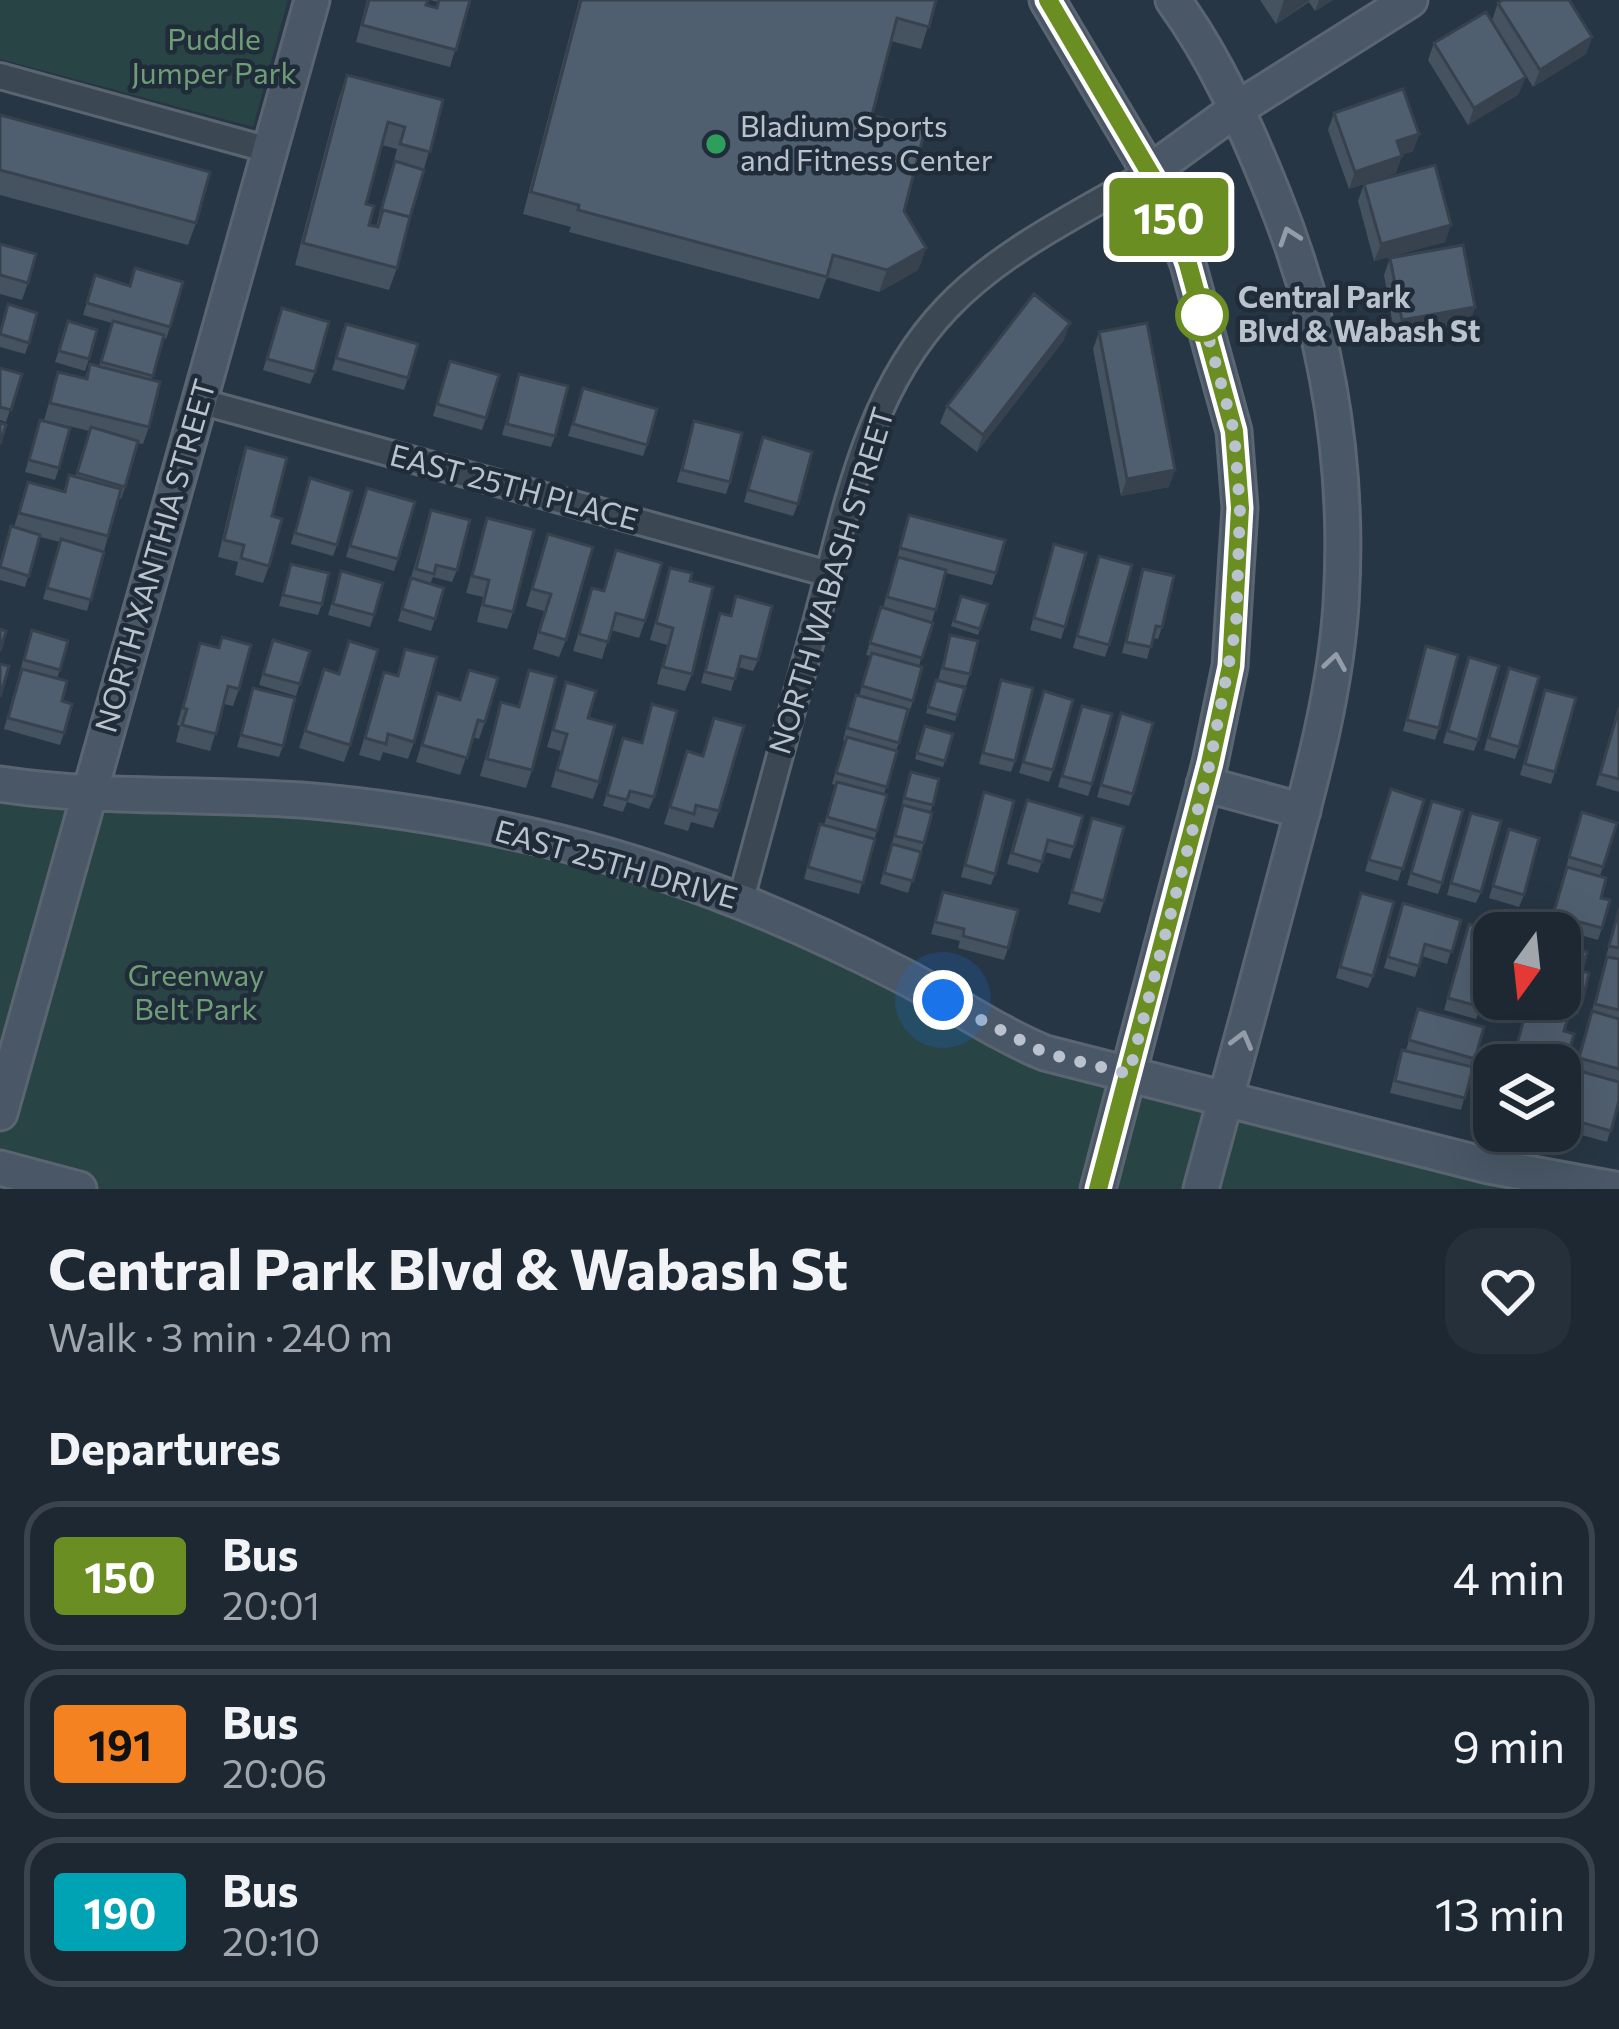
<!DOCTYPE html>
<meta charset="utf-8">
<style>
body{margin:0;font-family:Commissioner,sans-serif;background:#25303b;color:#f1f3f6;height:100vh;display:flex;flex-direction:column;font-size:45px;white-space:nowrap}
*{box-sizing:border-box;margin:0}
p{font-size:39px;color:#a0a6ac}
.icon{flex:none;width:66px;height:66px;fill:none;stroke:currentColor;stroke-width:2;stroke-linecap:round;stroke-linejoin:round}
.map{position:relative;height:1189px;overflow:hidden}
.sheet{display:flex;flex-direction:column;background:#1d2833;flex:1}
.sheet>*{flex:none}
.badge{padding:0 24px;border-radius:9px;font-size:42px;line-height:78px}
.needle{width:78px;rotate:195deg}
.tools{position:absolute;left:1473px;top:912px;display:grid;gap:24px}
.tools a{display:grid;place-items:center;width:108px;height:108px;border-radius:24px;background:#1d2833;box-shadow:0 12px 48px #0002,0 0 0 3px #3b444e;font-size:60px}
.you{position:absolute;width:60px;height:60px;margin:-30px;border:9px solid #fff;border-radius:50%;background:#1a73e8;box-shadow:0 0 0 18px #1a73e833}
.map>.badge{position:absolute;translate:-50% -50%;box-shadow:0 0 0 6px #fff}
h2{padding:0 48px;font-size:45px;line-height:108px}
.round{display:grid;place-items:center;flex:none;width:126px;height:126px;border-radius:36px;background:#25303b}
.overview{display:flex;align-items:center;justify-content:space-between;height:204px;padding:0 48px}
h1{font-size:57px;font-weight:700;line-height:90px}
ul{padding:0;list-style:none}
li{display:flex;align-items:center;gap:36px;height:150px;margin:0 24px 18px;padding:0 24px;border:6px solid #3b444e;border-radius:36px}
li div{flex:1}
li b{display:block;font-size:45px}
li em{font-style:normal}
li .badge{min-width:132px;font-weight:700;text-align:center}
.map>svg:first-child{display:block}
</style>
<div class="map">
<svg width="1619" height="1189" viewBox="0 0 1619 1189">
<rect width="100%" height="100%" fill="#273644"/>
<path fill="#294445" d="M0,0H288L253,127L0,59Z
M0,784L300,800L663,872L1015,1040L1619,1189H79L0,1168Z"/>
<g fill="none" stroke-linecap="round" stroke-linejoin="round">
<g stroke="#5a6571" stroke-width="30">
<path id="street" d="M0,76L269,150
M199,401L829,574
M741,899C765,808 790,717 815,626C845,516 865,393 947,308C1004,248 1081,214 1151,171"/>
</g>
<g stroke="#5a6571" stroke-width="39">
<path id="secondary" d="M1047,0L1163,195L1188,264L1234,431L1240,508L1230,666L1210,763L1098,1189
M1173,0C1216,59 1246,127 1273,194C1326,325 1350,463 1341,604C1335,698 1308,790 1284,881C1257,984 1229,1086 1201,1189
M1151,171L1235,110L1410,0
M0,784C99,799 201,793 301,800C388,807 476,822 561,843C681,873 792,919 901,975C950,1000 994,1032 1045,1053L1489,1166L1614,1189
M1204,784L1303,811
M0,1113L312,0
M0,1168L79,1189"/>
</g>
<use href="#street" stroke="#3b4753" stroke-width="24"/>
<use href="#secondary" stroke="#495766" stroke-width="33"/>
</g>
<path fill="#45525f" fill-rule="evenodd" d="M367,0H428L426,5L436,8L438,2L430,0H470L450,67L356,42Z
M579,0H936L921,49L891,41L872,115L904,211L926,248L918,270L879,292L827,277L819,299L569,232L571,227L523,214Z
M1260,0H1333L1315,11L1309,2L1276,24Z
M1498,3L1592,37L1586,54L1533,87L1492,20Z
M1434,43L1519,94L1468,125L1428,60Z
M347,75L443,100L397,268L389,290L295,265L339,97ZM382,145L397,149L376,227L369,225L366,204Z
M1334,113L1419,134L1413,151L1401,155L1396,173L1349,189L1328,130Z
M0,115L196,223L188,245L0,195Z
M1364,184L1445,242L1374,261L1358,201Z
M0,244L28,283L22,300L0,294Z
M1390,258L1475,307L1469,324L1395,337L1384,275Z
M95,275L170,327L166,339L163,338L151,380L149,427L143,444L138,443L125,487L121,499L119,498L87,611L43,599L60,542L40,537L25,587L0,580V561L14,527L28,482L63,492L69,475L75,477L89,431L44,420L58,372L85,378L90,364L99,367L112,323L83,315Z
M278,320L315,372L310,384L263,370Z
M68,321L89,359L85,371L55,362Z
M346,324L408,378L404,390L332,370Z
M0,328L29,343L25,354L0,347Z
M1099,332L1169,487L1121,496L1093,349Z
M1064,340L977,452L940,423L947,406Z
M0,368L22,374L6,422L0,420Z
M446,372L486,418L482,430L433,416Z
M519,374L555,436L551,447L502,435Z
M583,388L647,445L643,456L568,436Z
M40,420L59,468L55,480L25,472Z
M694,421L730,482L726,494L677,482Z
M246,447L272,516L269,566L263,583L235,575L238,562L218,557L240,464Z
M759,449L798,504L793,516L744,502Z
M306,490L337,545L333,556L291,544Z
M363,500L398,559L394,571L346,557Z
M431,510L457,570L452,582L433,577L430,584L435,619L431,631L398,621Z
M909,515L996,573L992,585L946,573L919,666L913,701L896,751L884,795H887L859,894L804,879L816,835L824,825L836,785L832,784L845,741L843,740L852,707L856,695L859,696L871,656L866,655L877,619L883,608Z
M487,518L513,612L507,629L477,622L483,597L466,593Z
M548,534L566,640L559,657L533,649L544,611L526,606Z
M1054,544L1065,627L1061,639L1030,630Z
M616,550L645,621L639,638L611,630L602,659L573,651L592,588L603,590Z
M291,564L322,604L318,615L279,606Z
M670,568L690,581L692,674L685,691L657,684L667,645L650,640Z
M1095,568L1109,645L1105,657L1073,648Z
M1143,569L1162,627L1158,639L1153,638L1147,659L1122,653Z
M341,571L374,615L370,627L328,615Z
M736,596L758,660L753,671L738,667L731,691L701,683L720,613L730,616Z
M961,596L988,604L978,635L951,626Z
M950,635L970,674L966,686L938,680Z
M222,637L239,689L233,706L224,704L210,751L176,742L180,726L177,725L200,643L218,647Z
M273,640L310,651L296,696L259,685Z
M349,641L350,745L344,762L299,748L324,669L338,673Z
M28,642L60,670L57,678L62,701L64,733L60,745L4,729Z
M1426,646L1439,728L1435,740L1403,731Z
M405,649L414,742L408,759L383,752L380,761L359,755L384,672L397,676Z
M1465,669L1478,740L1474,751L1443,743Z
M469,670L485,722L479,739L473,737L460,775L416,762L437,693L459,699Z
M529,670L532,770L526,788L480,776L501,702L518,706Z
M936,680L957,715L955,721L926,713Z
M1001,680L1015,761L1011,772L979,764Z
M1504,680L1519,747L1515,759L1484,750Z
M566,682L588,718L599,782L593,799L551,787L561,751L547,747Z
M253,688L283,746L279,757L237,747Z
M1541,702L1555,772L1551,784L1520,775Z
M1040,703L1053,770L1049,782L1019,773Z
M652,704L654,797L649,809L627,802L623,812L603,806L623,738L641,743Z
M1082,706L1092,784L1088,796L1058,787Z
M1619,707V792L1596,785Z
M1121,713L1133,794L1129,806L1097,797Z
M714,718L719,811L713,828L691,822L688,831L664,824L687,751L702,755Z
M925,726L953,734L943,767L915,759Z
M911,772L939,779L931,811L902,804Z
M1391,789L1424,800L1398,881L1365,871Z
M984,792L995,874L991,885L961,877Z
M903,805L924,843L908,893L880,884Z
M1022,812L1074,847L1070,859L1045,852L1038,873L1007,864Z
M1428,812L1442,883L1438,894L1407,885Z
M1582,812L1617,823L1600,876L1602,928L1598,940L1549,926Z
M1092,818L1104,901L1100,913L1068,904Z
M1467,824L1481,892L1476,903L1447,895Z
M1509,829L1524,895L1519,907L1489,898Z
M943,892L1008,948L1004,960L958,948L960,941L931,934Z
M1403,903L1461,920L1447,964L1422,956L1415,977L1384,968Z
M1357,904L1373,976L1368,988L1336,978Z
M1619,907V1101L1607,1142L1560,1129V1122L1572,1082L1604,1078L1574,1069L1592,1011Z
M1465,936L1481,1007L1476,1019L1444,1010Z
M1560,945L1582,971V1003L1578,1014L1569,1012L1564,1031L1566,1062L1562,1073H1560V1065H1511L1530,999H1560Z
M1418,1009L1484,1027L1461,1110L1390,1093L1398,1061L1402,1050H1406Z"/>
<path fill="#38424e" d="M1284,0H1310L1276,24Z
M1319,0H1333L1315,11Z
M1592,37L1586,54L1533,87L1540,70Z
M1526,77L1519,94L1468,125L1474,108Z
M1419,134L1413,151L1390,158L1397,141Z
M1402,156L1396,173L1349,189L1355,172Z
M1451,225L1445,242L1374,261L1381,244Z
M926,248L918,270L879,292L887,270Z
M1475,307L1469,324L1395,337L1402,320Z
M1070,323L1064,340L977,452L983,435Z
M1175,470L1169,487L1121,496L1127,479Z"/>
<path fill="#505f6f" stroke="#38424e" stroke-width="3" d="M369,0H428L426,5L437,8L439,0H470L456,50L362,25Z
M581,0H936L929,27L897,18L872,115L925,130L904,211L926,248L887,270L833,255L827,277L578,210L579,205L531,192Z
M1503,0H1569L1592,37L1540,70L1498,3Z
M1486,12L1526,77L1474,108L1434,43Z
M347,75L443,100L430,152L400,144L405,127L388,122L366,204L374,206L369,225L378,227L383,210L410,217L397,268L303,243Z
M1403,89L1419,134L1397,141L1402,156L1355,172L1334,113Z
M0,115L210,172L196,223L0,170Z
M395,161L424,170L410,217L383,210L380,214Z
M1435,165L1451,225L1381,244L1364,184Z
M0,244L36,254L28,283L0,275Z
M1463,245L1475,307L1402,320L1390,258Z
M135,268L183,282L170,327L87,303L95,275L130,286Z
M1034,294L1070,323L983,435L947,406Z
M8,304L37,313L29,343L0,334Z
M282,308L329,322L315,372L267,359Z
M68,321L97,330L89,359L59,351Z
M113,321L164,335L153,376L101,362Z
M1147,323L1175,470L1127,479L1099,332Z
M346,324L418,344L408,378L336,358Z
M450,361L499,375L486,418L437,404Z
M90,364L160,382L149,427L50,403L58,372L87,379Z
M0,368L22,374L11,410L0,407Z
M519,374L568,386L555,436L507,424Z
M583,388L657,409L647,445L573,424Z
M40,420L70,428L59,468L29,460Z
M694,421L742,433L730,482L682,470Z
M0,423L6,425L0,444Z
M91,427L138,441L125,487L77,473Z
M763,437L812,452L798,504L748,490Z
M246,447L287,458L272,516L282,519L269,566L241,558L244,545L224,540Z
M69,475L121,489L108,536L19,513L28,482L65,492Z
M310,478L352,491L337,545L295,533Z
M367,488L415,502L398,559L350,546Z
M431,510L470,520L457,570L436,565L434,574L416,569Z
M909,515L1005,540L996,573L900,548Z
M487,518L534,530L513,612L483,605L489,580L472,576Z
M11,526L40,535L29,576L0,567Z
M548,534L593,547L566,640L539,632L551,594L532,589Z
M61,539L104,552L91,600L47,588Z
M1054,544L1086,553L1065,627L1034,618Z
M616,550L662,563L645,621L616,613L608,642L579,634L592,588L604,591Z
M1099,556L1132,565L1109,645L1077,636Z
M898,557L946,570L936,610L887,597Z
M291,564L329,573L322,604L283,595Z
M670,568L692,573L690,581L713,587L692,674L663,667L673,628L656,623Z
M1143,569L1174,576L1162,627L1156,626L1151,647L1126,642Z
M341,571L383,583L374,615L333,604Z
M411,578L444,588L435,619L402,609Z
M736,596L772,606L758,660L741,656L735,679L705,672L720,613L731,616Z
M961,596L988,604L980,629L954,621Z
M881,607L933,623L922,658L870,643Z
M0,629L6,631L0,651Z
M32,630L68,641L60,670L24,660Z
M950,635L978,641L970,674L943,668Z
M222,637L251,645L239,689L228,686L216,734L182,725L187,709L183,708L200,643L219,648Z
M273,640L310,651L300,684L263,674Z
M349,641L378,650L350,745L305,731L324,669L339,674Z
M1426,646L1458,655L1439,728L1407,720Z
M405,649L437,657L414,742L388,734L386,744L365,738L384,672L398,676Z
M872,653L922,667L913,701L862,686Z
M1469,657L1499,666L1478,740L1448,731Z
M0,664L9,666L0,697Z
M1509,668L1539,677L1519,747L1489,738Z
M22,669L67,681L62,701L72,704L64,733L8,718Z
M469,670L498,678L485,722L478,720L467,758L422,745L437,693L460,700Z
M529,670L556,677L532,770L487,759L501,702L519,707Z
M936,680L965,688L957,715L928,707Z
M1001,680L1033,688L1015,761L983,753Z
M566,682L596,691L588,718L615,725L599,782L557,770L567,734L553,730Z
M253,688L295,698L283,746L241,735Z
M1545,690L1576,698L1555,772L1525,764Z
M1044,691L1073,700L1053,770L1023,762Z
M856,695L908,709L899,743L847,728Z
M652,704L677,711L654,797L630,791L627,800L607,795L623,738L642,743Z
M1082,706L1112,714L1092,784L1062,776Z
M1619,708V779L1600,774Z
M1121,713L1153,723L1133,794L1101,785Z
M714,718L744,726L719,811L696,805L694,814L670,807L687,751L703,756Z
M925,726L953,734L945,761L917,753Z
M847,737L897,751L887,787L836,773Z
M911,772L939,779L933,805L904,798Z
M837,782L887,795L877,831L827,817Z
M1391,789L1424,800L1403,869L1369,860Z
M984,792L1014,801L995,874L965,865Z
M1027,800L1083,816L1074,847L1048,840L1042,862L1012,853Z
M1432,801L1463,810L1442,883L1411,873Z
M903,805L932,813L924,843L895,836Z
M1582,812L1617,823L1603,867L1569,857Z
M1471,813L1501,821L1481,892L1451,883Z
M1092,818L1124,827L1104,901L1072,892Z
M820,824L875,839L863,883L808,867Z
M1509,829L1539,838L1524,895L1493,886Z
M892,844L921,852L913,881L884,873Z
M1567,867L1606,878L1601,898L1610,900L1602,928L1553,915Z
M943,892L1018,910L1008,948L963,936L964,929L935,922Z
M1361,893L1394,902L1373,976L1340,967Z
M1403,903L1461,920L1452,952L1425,944L1419,966L1388,957Z
M1619,910V948L1609,946Z
M1469,924L1499,933H1494V960L1481,1007L1448,998Z
M1560,945L1587,952L1582,971L1589,973L1582,1003L1560,997Z
M1607,957L1619,959V1010L1595,1004Z
M1529,1000L1570,1011L1564,1031L1574,1034L1566,1062L1516,1048Z
M1418,1009L1484,1027L1475,1059L1409,1040Z
M1592,1011L1619,1019V1069L1579,1058Z
M1402,1050L1473,1067L1465,1098L1395,1081Z
M1513,1058L1538,1065H1512Z
M1576,1070L1619,1082V1101L1611,1131L1562,1117Z"/>
<defs><path id="oneway-chevron" d="M-2-3.5L2.5 0L-2 3.5" fill="none" stroke-width="1.6" stroke-linecap="round" stroke-linejoin="round" transform="scale(3)"/></defs>
<g stroke="#929da9">
<use href="#oneway-chevron" transform="translate(1289 236) rotate(-109)"/>
<use href="#oneway-chevron" transform="translate(1335 662) rotate(-81)"/>
<use href="#oneway-chevron" transform="translate(1242 1040) rotate(-75)"/>
</g>
<g fill="none" stroke-linecap="round" stroke-linejoin="round">
<g stroke="#fff" stroke-width="27">
<path id="line" d="M1048,0L1163,195L1188,264L1234,431L1240,508L1231,666L1210,763L1098,1189"/>
</g>
<use href="#line" stroke="#6b8e23" stroke-width="18"/>
<path stroke="#b9c2cd" stroke-width="12" stroke-dasharray="0 21.6" d="M943,1000L1045,1053L1129,1074L1210,763L1236,626L1240,508L1234,431L1200,306L1202,315"/>
</g>
<circle fill="#2e9e5b" stroke="#202c39" stroke-width="4.5" cx="716" cy="144" r="12"/>
<circle fill="#fff" stroke="#6b8e23" stroke-width="6" cx="1202" cy="315" r="24"/>
<g text-anchor="middle" stroke-width="9" stroke-linejoin="round" paint-order="stroke">
<g font-size="30" fill="#6f9e76" stroke="#202c39">
<text x="214" y="50">Puddle<tspan x="214" dy="34">Jumper Park</tspan></text>
<text x="196" y="986">Greenway<tspan x="196" dy="34">Belt Park</tspan></text>
</g>
<g font-size="30" fill="#b9c2cd" stroke="#202c39" text-anchor="start">
<text x="740" y="137">Bladium Sports<tspan x="740" dy="34">and Fitness Center</tspan></text>
</g>
<g font-size="30" font-weight="bold" fill="#b9c2cd" stroke="#202c39" text-anchor="start">
<text x="1238" y="308">Central Park<tspan x="1238" dy="34">Blvd &amp; Wabash St</tspan></text>
</g>
<g font-size="30" fill="#b9c2cd" stroke="#202c39">
<text transform="translate(514 488) rotate(15)" y="10">EAST 25TH PLACE</text>
<text transform="translate(156 556) rotate(-74)" y="10">NORTH XANTHIA STREET</text>
<text transform="translate(832 581) rotate(-73)" y="10">NORTH WABASH STREET</text>
<text transform="translate(616 865) rotate(16)" y="10">EAST 25TH DRIVE</text>
</g>
</g>
</svg>
<div class="tools">
<a><svg class="needle" viewBox="-14 -14 28 28"><path d="M0-13l5 13h-10z" fill="#e53935"/><path d="M0 13l5-13h-10z" fill="#a0a6ac"/></svg></a>
<a><svg class="icon" aria-label="layers" viewBox="0 0 24 24"><path d="M12 4l9 5-9 5-9-5zM3 14l9 5 9-5"/></svg></a>
</div>
<div class="you" style="left:943px;top:1000px"></div>
<b class="badge" style="left:1169px;top:217px;background:#6b8e23;color:#fff">150</b>
</div>
<section class="sheet">
<div class="overview"><div><h1>Central Park Blvd &amp; Wabash St</h1><p>Walk · 3 min · 240 m</p></div><a class="round"><svg class="icon" aria-label="heart" viewBox="0 0 24 24"><path d="M12 20l-8-8c-3-5 5-10 8-4 3-6 11-1 8 4z"/></svg></a></div>
<h2>Departures</h2>
<ul>
<li><span class="badge" style="background:#6b8e23;color:#fff">150</span><div><b>Bus</b><p>20:01</p></div><em>4 min</em></li>
<li><span class="badge" style="background:#f58220;color:#111">191</span><div><b>Bus</b><p>20:06</p></div><em>9 min</em></li>
<li><span class="badge" style="background:#00a3b4;color:#fff">190</span><div><b>Bus</b><p>20:10</p></div><em>13 min</em></li>
</ul>
</section>
